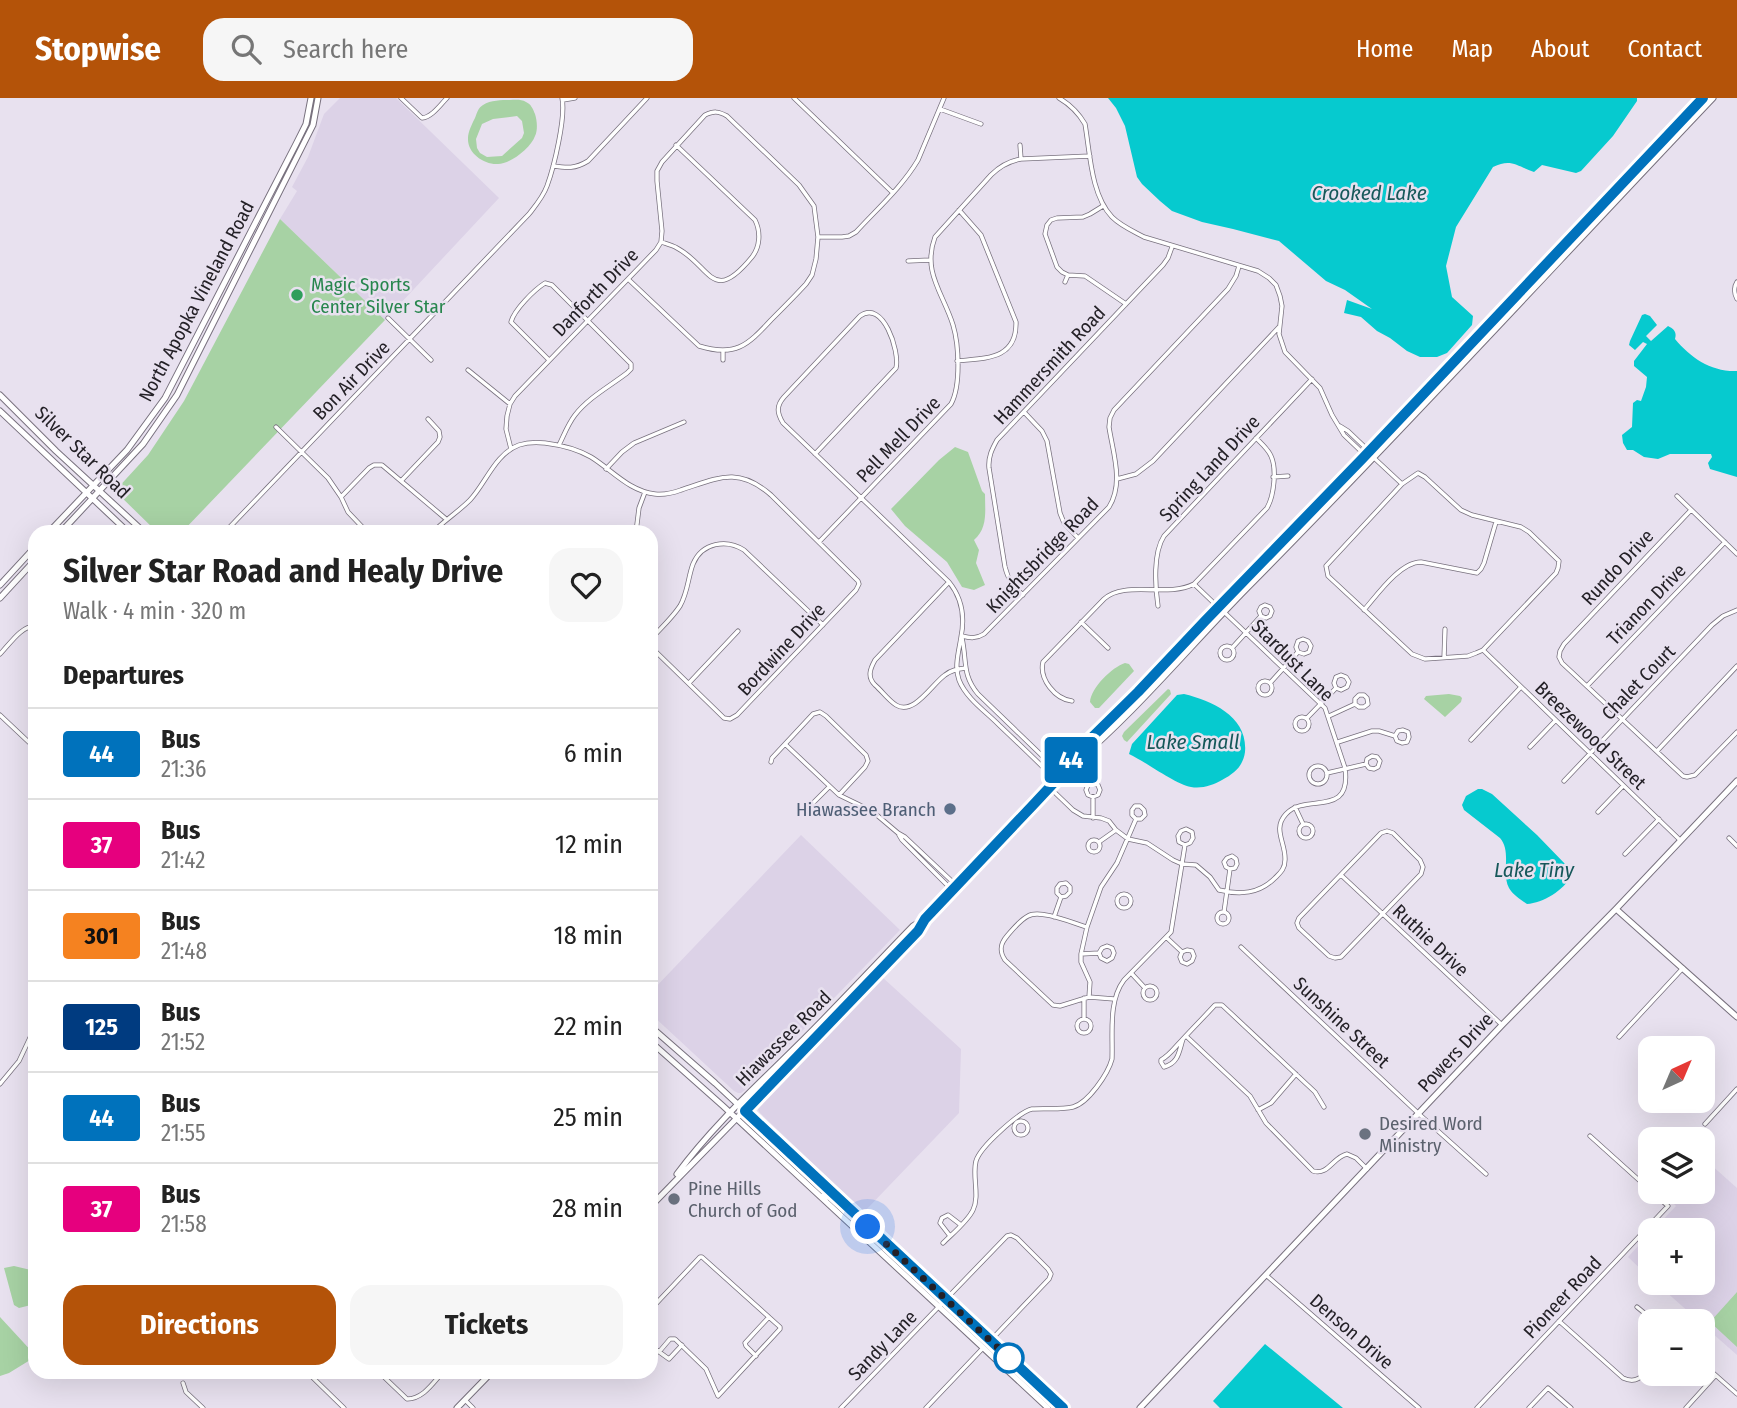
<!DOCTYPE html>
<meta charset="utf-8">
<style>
body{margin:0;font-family:"Fira Sans Condensed",sans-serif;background:#f6f6f6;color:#222;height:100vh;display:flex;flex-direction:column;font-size:26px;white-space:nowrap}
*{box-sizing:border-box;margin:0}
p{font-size:23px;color:#767676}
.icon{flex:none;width:38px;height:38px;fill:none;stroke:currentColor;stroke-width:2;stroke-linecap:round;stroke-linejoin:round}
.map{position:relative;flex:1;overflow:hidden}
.details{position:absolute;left:28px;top:427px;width:630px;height:854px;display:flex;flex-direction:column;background:#fff;border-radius:21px;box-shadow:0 7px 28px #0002}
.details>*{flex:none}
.badge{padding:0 14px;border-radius:5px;font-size:24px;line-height:46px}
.needle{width:46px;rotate:44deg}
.buttons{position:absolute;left:1638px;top:938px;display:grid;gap:14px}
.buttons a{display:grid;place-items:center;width:77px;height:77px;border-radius:14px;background:#fff;box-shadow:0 7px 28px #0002;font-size:35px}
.you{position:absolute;width:35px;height:35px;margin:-18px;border:5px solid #fff;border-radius:50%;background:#1a73e8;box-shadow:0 0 0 10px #1a73e833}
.map>.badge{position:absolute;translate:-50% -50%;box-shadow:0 0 0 4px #fff}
h2{padding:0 35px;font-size:26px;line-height:63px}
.round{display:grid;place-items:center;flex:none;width:74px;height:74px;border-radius:21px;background:#f6f6f6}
.overview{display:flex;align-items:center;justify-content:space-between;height:119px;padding:0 35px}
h1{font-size:33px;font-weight:700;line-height:52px}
.primary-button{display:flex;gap:14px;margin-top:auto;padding:14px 35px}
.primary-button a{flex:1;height:80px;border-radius:21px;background:#b45309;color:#fff;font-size:28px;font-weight:700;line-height:80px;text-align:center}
.primary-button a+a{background:#f6f6f6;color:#222}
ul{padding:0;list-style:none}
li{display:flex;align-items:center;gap:21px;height:91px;padding:0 35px;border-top:2px solid #e0e0e0}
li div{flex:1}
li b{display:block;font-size:26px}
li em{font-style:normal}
li .badge{min-width:77px;font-weight:700;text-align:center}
header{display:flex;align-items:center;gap:42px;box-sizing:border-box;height:98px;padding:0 35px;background:#b45309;color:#fff}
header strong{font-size:33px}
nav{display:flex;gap:38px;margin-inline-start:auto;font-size:24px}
.search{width:490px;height:63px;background:#f6f6f6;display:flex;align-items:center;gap:18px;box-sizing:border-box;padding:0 24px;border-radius:21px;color:#767676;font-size:26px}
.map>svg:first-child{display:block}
</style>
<header>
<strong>Stopwise</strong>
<div class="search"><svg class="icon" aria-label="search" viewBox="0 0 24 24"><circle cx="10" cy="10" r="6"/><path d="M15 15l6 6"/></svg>Search here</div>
<nav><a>Home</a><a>Map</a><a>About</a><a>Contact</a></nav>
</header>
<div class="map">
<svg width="1737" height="1310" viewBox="0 0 1737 1310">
<rect width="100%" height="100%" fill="#e8e1ef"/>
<path fill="#dcd2e7" d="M340,0H396L499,100L385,222L280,121L297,93L292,89L308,59L324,16Z
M801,737L900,832L745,992L741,995H738L734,993L651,916V894Z
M881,878L961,951L959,1015L864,1114L760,1015L757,1010L758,1006L762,1001Z
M1709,1065L1737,1090V1257L1703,1227V1223H1699L1656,1185H1703V1132H1653L1676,1108L1672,1104L1682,1094H1703V1072Z
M1650,1135V1180L1628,1159Z"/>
<path fill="#a7d2a4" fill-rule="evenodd" d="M510,2C515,2 521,1 526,4C531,6 533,11 535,16C537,22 538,32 535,38C531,50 510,66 498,66C484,67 467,55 468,40C468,34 472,26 475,20C477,15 478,10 483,7C491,2 501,2 510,2ZM517,18L522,23L524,35L522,40L502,58L487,59L480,55L477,50L476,41L482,26L493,21Z
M280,121L385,222L182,434H157L115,393L148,357L184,303Z
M955,349L968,354L982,393L985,396C985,413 988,430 974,442L979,452L976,465L985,487L974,492L962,489L947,464L905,428L891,411L939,362Z
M1125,565L1129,566L1134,573L1099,610H1095L1090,604C1091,590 1112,569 1125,565Z
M1168,591L1170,592L1171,596L1127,644L1124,642L1122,638L1124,634Z
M1449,596L1460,598L1462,600L1461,604L1445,619L1424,601L1426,598Z
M14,1168L35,1173V1206L19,1210L14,1207L4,1170Z
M1737,1194V1249L1710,1224Z
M0,1219L35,1257V1259L9,1275L0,1278Z"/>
<path fill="#06cacf" d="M1108,0H1637V3L1613,38L1581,73L1576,75L1542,67L1534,74C1517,68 1511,60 1493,69L1456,129L1446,168L1452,199L1473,218L1472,227L1447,255L1437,259H1420L1407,253L1390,240L1377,233L1361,219L1344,215L1347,202L1372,211L1345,192L1326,183L1279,143L1233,131L1202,124L1172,113L1160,103L1142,86L1137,79L1125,28L1116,10Z
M1645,216L1650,218L1657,227L1646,238L1651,243L1668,228C1674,231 1677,234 1675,241C1691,260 1711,274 1737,273V379L1710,371L1708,365L1712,359L1711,356H1670L1658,361L1644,359L1633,352H1627L1623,345L1622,337L1632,329L1633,305L1637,302L1641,303L1646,289L1647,279L1634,268V263L1647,246L1643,244L1635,252L1629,247L1630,243L1642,217Z
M1184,596C1213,603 1248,619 1245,654C1243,668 1235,675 1222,682C1213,687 1202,691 1191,689C1175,686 1146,664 1129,656L1132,646L1177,597Z
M1478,691H1482L1492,696L1537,737L1567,768L1571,778C1564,792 1543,805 1527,806C1521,802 1512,796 1509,790C1501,775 1512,754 1500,740L1464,712L1462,707L1466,698Z
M1265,1246L1343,1310H1220L1213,1303Z"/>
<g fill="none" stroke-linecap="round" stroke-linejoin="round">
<g stroke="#78717e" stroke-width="5">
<path id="street" d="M401,0L422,20C432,19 440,7 447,0
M794,0L893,95
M1059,0C1071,7 1078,14 1085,26C1090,55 1091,97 1112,119C1121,128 1133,133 1144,139L1258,173L1269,180L1276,187L1280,198L1282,208L1279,236L1285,254L1320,290L1332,317L1344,337L1365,357L1374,359
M563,2L575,0
M940,11L981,26
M1020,47L1021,61
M553,68C567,70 575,71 588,63L647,0
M1103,108L1090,116L1083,119L1057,120L1051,122L1047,127L1045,136L1057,169L1062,174L1068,177L1085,178L1126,206
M818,139H842L849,138L856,134C877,111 902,89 918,62L944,0
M661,144C667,146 672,147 677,150C711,168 712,208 752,159C760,149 761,134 755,122L676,47
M908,163L930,162
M1065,184L1068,177
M1737,184C1733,190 1734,195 1737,201
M388,220L431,262
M723,252V262
M549,262L511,224C514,212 534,192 545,185L552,187L631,266V271L627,275C610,288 588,300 575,317C568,326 564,337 559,347
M957,263C985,260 1017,262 1016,224L981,137L959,112
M468,272L510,306
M1024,314L1042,333L1047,343L1060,415L1064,425L1078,440
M1340,328L1348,333L1369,353
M276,329L328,380L341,399L348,414L367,434
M511,351L506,331L507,318L510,306L515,298L656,152L661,144L662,133L657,83V73L662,64L705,17C714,13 718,13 727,18L799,87L814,108L818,139L816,161L812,177L806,186C795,198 783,210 771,222C747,248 735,259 699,248L628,181
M815,356L896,270C900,253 883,201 860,218L784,299C776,308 777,315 783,325L949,484C962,500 965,519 961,539C959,553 954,568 959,582C966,600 985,613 998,626C1018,645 1037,663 1056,682
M1373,359L1402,386
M606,371L622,354L634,345L684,324
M1418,375L1425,379L1461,412L1472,417L1521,429L1529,434L1559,463L1558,470L1556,475L1483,552L1476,555L1468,558L1425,561L1412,556L1328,478L1326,468L1402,386Z
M1273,379L1288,378
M1117,381L1136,376L1153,363L1279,229
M401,383L438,344L440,339L439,333L428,321
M1677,398L1737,456
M341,399L369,370L374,367H382L446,421
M1691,412L1564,546L1560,553L1559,559L1562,565L1683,678L1687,679L1695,677L1737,634
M225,434L529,116C536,107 543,99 547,88C554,69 566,19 562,0
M433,434C445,422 458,414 470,402C486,385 495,356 519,347C528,344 536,344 545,345C561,347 577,351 591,359C612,372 629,393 655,396C664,397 673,395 681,392C718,380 738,368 771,397L858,483L859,486L856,492L737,617L730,621L724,620L651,549
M636,434L639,410L645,394
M819,444L951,306C961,288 959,247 953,227C943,195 922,174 935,139L991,77C1000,68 1009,63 1021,61L1090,58
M949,484L875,562C870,571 867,579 875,587C882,593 888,602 896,607C914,618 932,586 945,577C951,572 958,571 966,570
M1194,486L1218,509
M1023,497C1014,489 1008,482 1005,469L989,370C988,359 992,351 997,342L1163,167L1168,160L1172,149
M1158,508C1155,488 1153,455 1164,438L1312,281
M1364,512C1377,497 1400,464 1421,464L1477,475L1481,471L1484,465L1496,424
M1081,524L1108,550
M962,538C970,540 976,541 984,536L1109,409C1124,385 1113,355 1109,329L1110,320L1114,312L1228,191L1236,178L1239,168
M962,540C967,563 962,577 978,596L1060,675
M651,541C661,530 672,520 680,508C688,494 688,479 693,466C702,444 727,441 744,452L823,527
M1220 555a7 7 0 1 1 14 0a7 7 0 1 1-14 0Z
M1232,550L1261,518L1259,513L1261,509L1265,507L1270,509L1272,513L1270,518L1266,520L1261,518
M1483,552L1680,742
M0,556C10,546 21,528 35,528
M1444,560L1445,531
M1258 590a7 7 0 1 1 14 0a7 7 0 1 1-14 0Z
M689,585L738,533
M1270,585L1298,554L1304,556L1309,554L1311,548L1308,543L1303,541L1298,543L1296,549L1298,554
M1587,588L1725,444
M33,593L35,592
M1072,603C1055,601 1039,581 1043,564L1104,501C1125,482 1167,500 1194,486L1267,410C1274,398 1277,371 1271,358C1268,351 1262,346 1256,340
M0,617L35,650
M1329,618L1355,606L1359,609H1364L1368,606L1367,600L1364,597H1359L1355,601V606
M1295 626a7 7 0 1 1 14 0a7 7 0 1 1-14 0Z
M1307,620L1336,590L1341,592L1347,589L1349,584L1346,579L1341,577L1336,579L1334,585L1336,590
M1471,642L1521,589
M1338,644L1372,633H1379L1395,638L1397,643L1402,645L1407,644L1409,639L1408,634L1403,632L1398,633L1395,638
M785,646L839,697L872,713L898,735L905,739L957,788
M1530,649L1555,623
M1657,653L1737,568
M771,664L772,660L813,616L820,614L826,618L866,657L868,663L865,669L839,697
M1309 677a9 9 0 1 1 18 0a9 9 0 1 1-18 0Z
M1327,675L1366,666L1367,661L1372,658L1377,659L1380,663L1378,669L1374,671L1369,670L1366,666
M1564,683L1712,527L1723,518L1737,512
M1049,689L1073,712L1083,718L1101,720L1109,723L1116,732L1128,741L1147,745L1173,762L1182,766L1196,767L1210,779L1219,792C1240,797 1259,796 1275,780C1280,775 1285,771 1285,762C1286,745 1272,731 1286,716C1306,694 1352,721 1345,670L1325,610L1224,514
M813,705L829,689
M1295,709L1303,726
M1598,714L1623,688
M1093,720V699L1088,697L1086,692L1088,687L1093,685L1098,687L1100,692L1098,697L1093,699
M1299 733a7 7 0 1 1 14 0a7 7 0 1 1-14 0Z
M1387,733L1393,735L1420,762L1423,769L1421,776L1341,859L1335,860L1329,858L1299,830L1297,825L1299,820L1381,735Z
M899,737L902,742L952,792
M1729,740L1737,748
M1088 748a6 6 0 1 1 12 0a6 6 0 1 1-12 0Z
M1099,744L1116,732
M1625,756L1659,721
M1341,777L1502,927
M1117 803a7 7 0 1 1 14 0a7 7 0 1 1-14 0Z
M1217 820a6 6 0 1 1 12 0a6 6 0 1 1-12 0Z
M1224,814L1230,771L1226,769L1224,764L1227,760L1232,758L1236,761L1237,766L1235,770L1230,771
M1054,819L1061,799L1057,795V790L1060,786L1066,785L1070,789V794L1066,798L1061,799
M1087,829C1073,825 1040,811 1028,818C1020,822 1013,831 1007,838C1000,846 999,853 1005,862L1053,907L1060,908L1089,899L1114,901
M1167,840L1182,854L1180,859L1182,864L1187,866L1192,863L1194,858L1192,853L1187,852L1182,854
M1241,849L1419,1016L1486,1076
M1081,856L1099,855L1102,850L1107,848L1112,850L1114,855L1112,860L1107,863L1101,860L1099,855
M1132,876L1145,890
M1143 895a7 7 0 1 1 14 0a7 7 0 1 1-14 0Z
M1089,899L1090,884L1081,864V856L1087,829L1101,789L1117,765L1136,721H1141L1145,717L1144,712L1140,708H1135L1132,712V717L1136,721
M1084,900V921
M35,907V915
M1077 928a7 7 0 1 1 14 0a7 7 0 1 1-14 0Z
M1186,938L1250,998L1266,1025L1313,1073C1328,1078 1333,1059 1347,1056L1356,1060L1367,1071
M1619,939L1683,870
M1183,941C1179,953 1179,965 1164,969L1161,964V962C1170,957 1175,949 1182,942C1193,930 1204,919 1215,907H1222L1315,994L1324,1009
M0,986L19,963L35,929
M1258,1012L1271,1005L1296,976
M1014 1030a7 7 0 1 1 14 0a7 7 0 1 1-14 0Z
M1705,1026L1737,991
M1590,1038L1650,1092
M950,1138L940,1125L942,1120L948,1117L961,1127
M943,1145C952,1136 968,1123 973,1112C980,1098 972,1078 976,1063C980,1049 1019,1014 1032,1011C1045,1010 1061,1012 1073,1009C1088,1005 1108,976 1112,961C1113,936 1108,903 1124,882L1171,834L1185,747L1190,745L1193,740L1192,734L1186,731L1181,733L1178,738L1179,744L1185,747
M1266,1177L1419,1310
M1637,1209L1654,1223
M651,1211L700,1159H702L780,1229V1231L718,1298L706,1271L675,1241H670L659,1254
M1559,1223L1623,1280C1636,1286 1642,1279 1650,1269
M651,1248L669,1261L682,1247
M756,1258L746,1248L745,1245L769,1219
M1703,1266L1737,1296
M307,1274L344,1310
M383,1274L384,1279L407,1301C423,1301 433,1285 443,1274
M183,1285L186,1294L203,1310
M465,1302L473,1310
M841,1310L1007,1138L1011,1137L1017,1140L1048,1171L1051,1176L1049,1181L991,1242
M926,1310L983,1250
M1477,1310L1668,1108L1652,1094
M1529,1310L1548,1290L1571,1310
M1686,1310L1715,1278"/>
</g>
<g stroke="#78717e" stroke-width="7">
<path id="secondary" d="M0,297L56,353L144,434
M0,313L128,434
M49,434L127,352L165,300L296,46L306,26L311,0
M61,434L143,346L177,297L313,27L318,0
M0,487L35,449
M0,500L35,462
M1068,671C1136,615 1192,545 1254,483C1410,325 1560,161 1713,0
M1616,811L1737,919
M651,929L715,985L1063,1310
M651,944L723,1008L1048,1310
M677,1076C714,1026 761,984 805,940C842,903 877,865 913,828L923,822
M820,1098L829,1099L847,1115L855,1116
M651,1108L865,889L918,833L925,821L1049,689L1061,676L1077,654L1138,594L1191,537L1365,357L1703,0
M457,1310L492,1274
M1140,1310L1502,927L1616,811L1737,683"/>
</g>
<use href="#street" stroke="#fff" stroke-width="3.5"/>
<use href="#secondary" stroke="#fff" stroke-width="5"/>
</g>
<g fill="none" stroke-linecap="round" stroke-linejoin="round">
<g stroke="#fff" stroke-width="16">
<path id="line" d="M1063,1310L745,1013L918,833L925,821L1034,706L1062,676L1077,654L1138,594L1205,523L1363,360L1703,0"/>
</g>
<use href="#line" stroke="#0072bc" stroke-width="10"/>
<path stroke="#242127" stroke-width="7" stroke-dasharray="0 12.6" d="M868,1129L1009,1260"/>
</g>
<circle fill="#2e9e5b" stroke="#e8e1ef" stroke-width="2.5" cx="297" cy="197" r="7"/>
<circle fill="#5c6f8a" stroke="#e8e1ef" stroke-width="2.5" cx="950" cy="711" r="7"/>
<g fill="#6b7280" stroke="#e8e1ef" stroke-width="2.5">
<circle cx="1365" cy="1036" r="7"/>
<circle cx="674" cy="1101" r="7"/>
</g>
<circle fill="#fff" stroke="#0072bc" stroke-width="3.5" cx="1009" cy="1260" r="14"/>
<g text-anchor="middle" stroke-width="5" stroke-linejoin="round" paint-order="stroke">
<g font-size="19" fill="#27864d" stroke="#e8e1ef" text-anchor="start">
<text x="311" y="193">Magic Sports<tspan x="311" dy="22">Center Silver Star</tspan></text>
</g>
<g font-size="19" fill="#242127" stroke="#e8e1ef">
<text transform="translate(595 194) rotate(-46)" y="7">Danforth Drive</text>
<text transform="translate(196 203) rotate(-62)" y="7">North Apopka Vineland Road</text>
<text transform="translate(1049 267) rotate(-47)" y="7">Hammersmith Road</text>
<text transform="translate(351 282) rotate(-46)" y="7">Bon Air Drive</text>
<text transform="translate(898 341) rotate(-46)" y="7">Pell Mell Drive</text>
<text transform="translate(83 354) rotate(44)" y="7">Silver Star Road</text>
<text transform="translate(1209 370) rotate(-47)" y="7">Spring Land Drive</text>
<text transform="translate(1042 457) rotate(-46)" y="7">Knightsbridge Road</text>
<text transform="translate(1617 469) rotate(-47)" y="7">Rundo Drive</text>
<text transform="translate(1646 506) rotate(-46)" y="7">Trianon Drive</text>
<text transform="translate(781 551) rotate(-47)" y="7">Bordwine Drive</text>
<text transform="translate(1293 562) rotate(45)" y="7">Stardust Lane</text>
<text transform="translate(1638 584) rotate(-46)" y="7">Chalet Court</text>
<text transform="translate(1591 637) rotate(44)" y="7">Breezewood Street</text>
<text transform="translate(1431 842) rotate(43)" y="7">Ruthie Drive</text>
<text transform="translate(1342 924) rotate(43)" y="7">Sunshine Street</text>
<text transform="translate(783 940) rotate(-45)" y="7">Hiawassee Road</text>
<text transform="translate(1455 954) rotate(-47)" y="7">Powers Drive</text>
<text transform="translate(1562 1199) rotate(-47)" y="7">Pioneer Road</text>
<text transform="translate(1352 1233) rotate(41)" y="7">Denson Drive</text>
<text transform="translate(882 1247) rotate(-46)" y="7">Sandy Lane</text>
</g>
<g font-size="19" fill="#4e5e75" stroke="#e8e1ef" text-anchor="end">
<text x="936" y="718">Hiawassee Branch</text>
</g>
<g font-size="19" fill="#5b616d" stroke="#e8e1ef" text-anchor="start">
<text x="1379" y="1032">Desired Word<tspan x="1379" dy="22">Ministry</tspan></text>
<text x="688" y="1097">Pine Hills<tspan x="688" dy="22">Church of God</tspan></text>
</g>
<g font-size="21" font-style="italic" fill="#16585a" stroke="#e8e1ef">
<text x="1369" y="102">Crooked Lake</text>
<text x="1193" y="651">Lake Small</text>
<text x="1534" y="779">Lake Tiny</text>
</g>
</g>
</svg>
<div class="buttons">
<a><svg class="needle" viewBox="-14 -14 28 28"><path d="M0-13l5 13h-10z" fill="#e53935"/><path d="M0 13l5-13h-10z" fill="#767676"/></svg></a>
<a><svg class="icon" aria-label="layers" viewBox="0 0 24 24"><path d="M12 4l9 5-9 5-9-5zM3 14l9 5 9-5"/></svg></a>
<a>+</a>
<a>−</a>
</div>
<div class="you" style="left:868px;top:1129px"></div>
<b class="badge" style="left:1071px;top:662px;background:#0072bc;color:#fff">44</b>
<section class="details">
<div class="overview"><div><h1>Silver Star Road and Healy Drive</h1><p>Walk · 4 min · 320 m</p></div><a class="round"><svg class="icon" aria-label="heart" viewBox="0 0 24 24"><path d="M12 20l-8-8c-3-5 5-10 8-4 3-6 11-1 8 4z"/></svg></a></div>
<h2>Departures</h2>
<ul>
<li><span class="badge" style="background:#0072bc;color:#fff">44</span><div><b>Bus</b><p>21:36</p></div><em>6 min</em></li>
<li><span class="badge" style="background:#e6007e;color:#fff">37</span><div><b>Bus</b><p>21:42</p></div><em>12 min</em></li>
<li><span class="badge" style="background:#f58220;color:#111">301</span><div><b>Bus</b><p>21:48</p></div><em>18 min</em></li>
<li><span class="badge" style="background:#003b80;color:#fff">125</span><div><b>Bus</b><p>21:52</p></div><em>22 min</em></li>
<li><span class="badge" style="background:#0072bc;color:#fff">44</span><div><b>Bus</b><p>21:55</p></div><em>25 min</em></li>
<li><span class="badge" style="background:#e6007e;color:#fff">37</span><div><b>Bus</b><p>21:58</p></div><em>28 min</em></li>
</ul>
<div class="primary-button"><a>Directions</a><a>Tickets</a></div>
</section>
</div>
